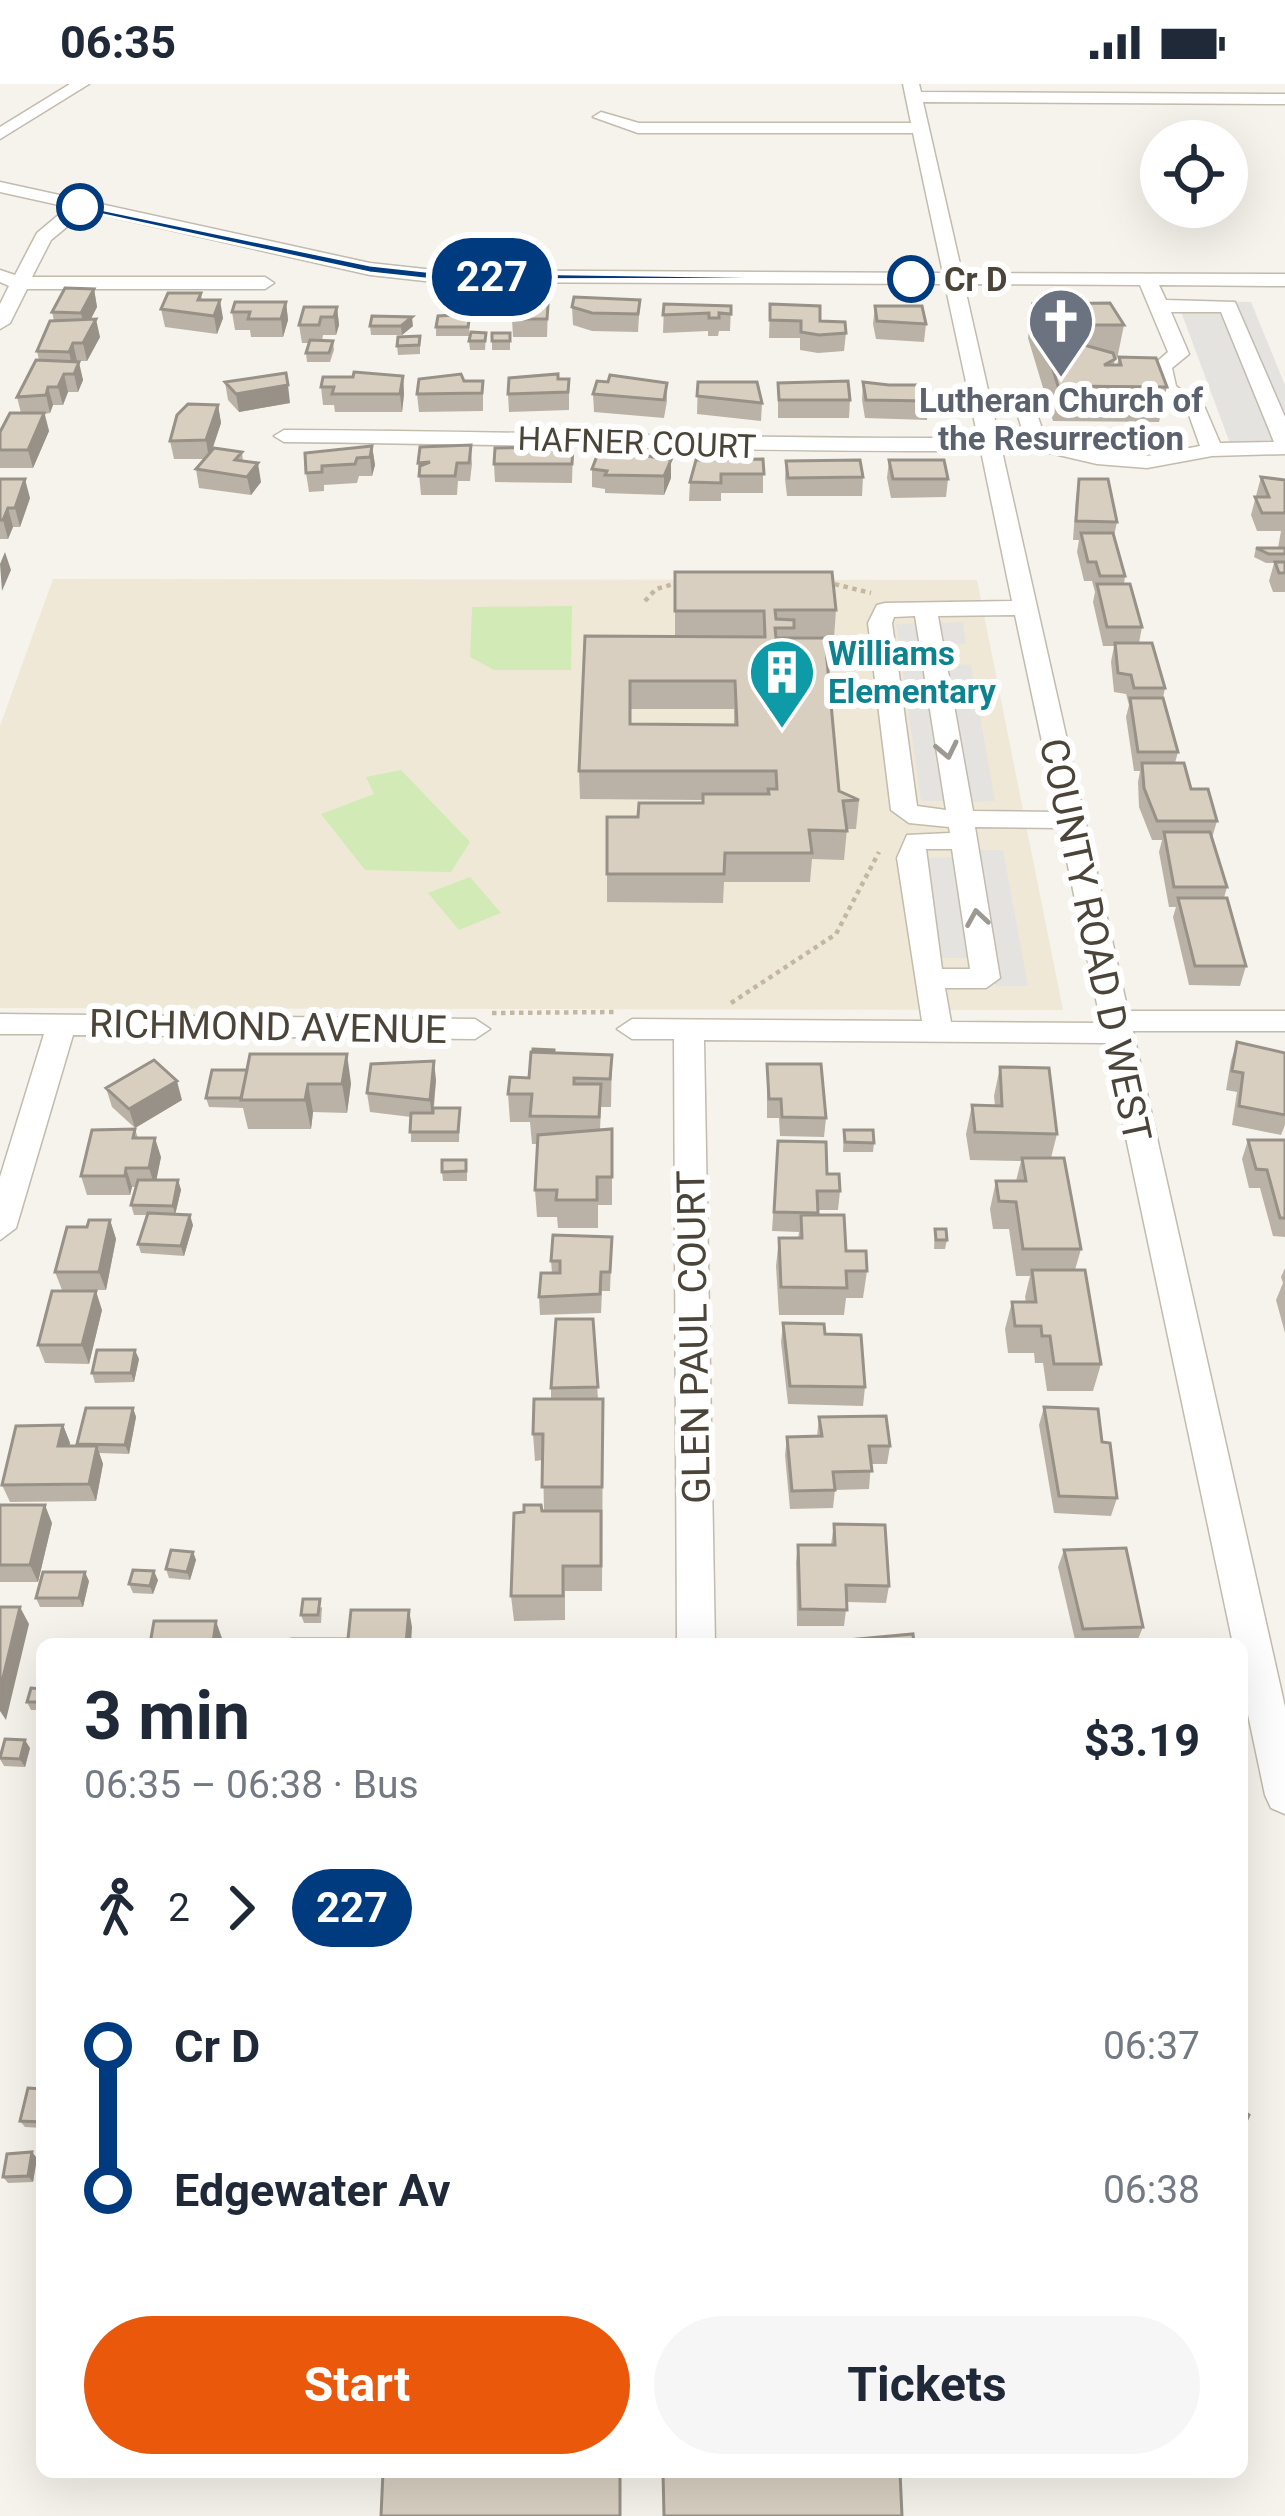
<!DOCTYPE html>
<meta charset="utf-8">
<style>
body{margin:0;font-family:Roboto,sans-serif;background:#f6f6f7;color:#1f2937;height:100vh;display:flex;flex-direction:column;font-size:45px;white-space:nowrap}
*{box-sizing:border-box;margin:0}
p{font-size:39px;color:#747a83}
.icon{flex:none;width:66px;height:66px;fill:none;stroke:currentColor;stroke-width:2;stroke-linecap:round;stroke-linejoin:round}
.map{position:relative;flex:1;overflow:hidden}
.details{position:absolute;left:36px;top:1554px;width:1212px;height:840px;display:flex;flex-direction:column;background:#fff;border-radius:18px;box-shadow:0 12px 48px #0002}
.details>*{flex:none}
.badge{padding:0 24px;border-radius:39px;font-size:42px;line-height:78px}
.controls{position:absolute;left:1140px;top:36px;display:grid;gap:24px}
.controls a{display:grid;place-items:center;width:108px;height:108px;border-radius:50%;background:#fff;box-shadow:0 12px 48px #0002;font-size:60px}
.map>.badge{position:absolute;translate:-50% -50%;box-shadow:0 0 0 6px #fff}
.legs{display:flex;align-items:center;gap:18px;height:132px;padding:0 48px;font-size:39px}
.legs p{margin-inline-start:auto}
.summary{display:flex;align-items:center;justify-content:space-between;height:204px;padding:0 48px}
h1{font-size:66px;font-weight:700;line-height:90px}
.action{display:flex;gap:24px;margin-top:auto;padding:24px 48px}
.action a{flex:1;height:138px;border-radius:72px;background:#ea580c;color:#fff;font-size:48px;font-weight:700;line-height:138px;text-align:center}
.action a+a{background:#f6f6f7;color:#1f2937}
ul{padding:0 48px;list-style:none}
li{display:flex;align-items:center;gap:42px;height:144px;font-size:45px}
li i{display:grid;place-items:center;width:18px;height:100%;margin:0 15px;background:currentColor}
li i::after{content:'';width:30px;height:30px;margin:-15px;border:9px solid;border-radius:50%;background:#fff}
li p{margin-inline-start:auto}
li:first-child i{background:linear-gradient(#0000 50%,currentColor 0)}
li:last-child i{background:linear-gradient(currentColor 50%,#0000 0)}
.status{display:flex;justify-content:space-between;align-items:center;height:84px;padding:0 60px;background:#fff;direction:ltr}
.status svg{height:33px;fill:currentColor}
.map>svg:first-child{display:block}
</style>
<div class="status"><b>06:35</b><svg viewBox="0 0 49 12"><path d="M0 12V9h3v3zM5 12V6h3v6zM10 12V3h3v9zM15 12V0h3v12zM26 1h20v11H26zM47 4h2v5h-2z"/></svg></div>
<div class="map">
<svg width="1285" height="2432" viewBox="0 0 1285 2432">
<rect width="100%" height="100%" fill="#f6f3ec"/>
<path fill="#efe8d6" d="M53,495L977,496L1063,926L0,924V642Z"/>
<path fill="#d2eab5" d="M572,522L571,586H494L470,573L472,523Z
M401,686L470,758L451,788L365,786L321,730L374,710L366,693Z
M470,793L501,829L459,846L428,809Z"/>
<path fill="#e5e3e0" d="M1177,217L1251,218L1285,301V369L1234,370Z
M963,538L966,560H946L949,580L971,581L995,717L970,718L979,766H1003L1028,902H997L967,874H942L928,774L952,773L944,717H921L896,540Z"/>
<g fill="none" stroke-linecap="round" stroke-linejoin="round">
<g stroke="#c2bbae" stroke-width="3">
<path id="minor" d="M70,0H89L0,55V43Z
M903,0H919L921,8L1285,10V20L923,18L962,189L1285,190V202L1159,201L1166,216L1235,218L1285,333V370L1212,372L1147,384L1097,380L1037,366L1002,367L1128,927H1285V947H1133L1285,1623V1730L1271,1724L1265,1711L1242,1602V1560H1233L1106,959L704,956L715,1560H677L674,955H632L617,945L632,935L922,937L897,774L907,751L950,749L949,743L909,739L891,726L868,539L877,521L885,519L1012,517L981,367C748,368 517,360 284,358L274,352L284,346C516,347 746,355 978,354L945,200L434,198L370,191L86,127L51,156L32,193H265L274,199L265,205H27L10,239L0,245V220L9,202L0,198V186L15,191L37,149L68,123L0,108V98L370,179L434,186L943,189L913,49H638L593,33L601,28L639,39H911ZM964,200L1140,201L1168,268L1152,282L1156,304L1189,331L1200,362L1147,372L1046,356L1030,310L988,306ZM1171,228H1221L1274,358L1220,359L1205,324L1176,302L1172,284L1189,270ZM991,318L1014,320L1025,354H999ZM1015,531L1057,728L973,727L938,532ZM915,532L946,726L917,722L892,539L894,533ZM975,743L1060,744L1101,939L951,938L945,904H986L1000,894ZM926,765H952L970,885H942Z
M0,930L475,935L490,945L475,955L73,951L16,1144L0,1156V1093L44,950H0Z"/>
</g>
<path stroke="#c4b79f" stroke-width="4.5" stroke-dasharray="4.5 4.5" stroke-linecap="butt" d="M826,498L871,509
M645,517L656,505L681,498
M731,919L836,850L879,768
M492,929L616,928"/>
<use href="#minor" fill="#fff" fill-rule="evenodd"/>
</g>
<path fill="#bab2a6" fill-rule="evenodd" d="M94,205L97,223L91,235L100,253L87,277H77L83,296L78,308H68L63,321H53L50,329L45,330L49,347L33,384H0V348L21,329L17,313L39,276L37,267L54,237L52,228Z
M201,209L202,216L223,234L217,250L165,243L161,225Z
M640,216L638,248L592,247L573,241L572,223Z
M286,218L288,236L283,253H251L250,246H235L232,228Z
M664,220L731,222L730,247H719L718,252H708V247L663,249Z
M770,220L820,237L846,249L844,267L818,269L800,266V254H769Z
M1033,220L1124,241L1117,275H1115L1114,281H1117L1119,273L1167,303L1159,338L1053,337L1028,254Z
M548,221L547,253H513L512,235Z
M875,222L926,240L924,258L876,255L873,240Z
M337,223L339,241L336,251H323L322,257H333L334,266L330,278H307L306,269L309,259H302L299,241Z
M470,230L469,252H436V243Z
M370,242H413L402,251H371Z
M486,249L485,266H470L469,257Z
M492,249H510V266H492Z
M420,252V270L398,271L397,262Z
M403,292L404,310L402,328H335L334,321H323L321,303Z
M558,295H569V326L509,328L508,310Z
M464,297H483V327L419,328L417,310Z
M225,298L290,319L239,328L228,316Z
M698,298L762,319L761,337L697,330Z
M863,298L929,317L927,336L865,334L862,316Z
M667,299V317L664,334L594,328L593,310Z
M778,299L850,316L849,334H778Z
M218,321L221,339L212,366L242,368L243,377L261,398L251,411L199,404L196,385L205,375H174L170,357Z
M471,361L472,380L470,397H458L457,411H421L418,379Z
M372,362L375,381L372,392H359L357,399L324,401V407L309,408L306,389Z
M573,363L572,399L495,398L494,380Z
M600,364L671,394L664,411L605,409V405L592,403V385Z
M763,375V409H721V417H689L690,398Z
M889,376L948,395L946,413L891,414L887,394Z
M786,377L863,393L862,412H787L785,395Z
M1261,393L1285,396V508H1273L1269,497L1274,479H1266L1254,473L1256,464H1278L1281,447H1257L1251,431Z
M0,395L30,414L20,443H13L8,455H0Z
M1079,395L1117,438L1114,452L1125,492L1124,500L1142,543L1139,559L1165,604L1163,614L1178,668L1175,679L1191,705L1217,737L1212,754L1227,803L1224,814L1246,882L1240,902L1189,901L1173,833L1176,823H1169L1159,768L1162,756H1152L1139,723L1138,698L1140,687H1134L1126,633L1129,621L1126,610L1114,608L1111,578L1114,562H1103L1093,518L1095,508L1092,497H1084L1077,468L1079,456H1073L1076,413Z
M675,488L836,526L834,554H825L839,707L859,716L856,745H847L844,776L812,775L810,798H724L723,819L607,818V733H638L702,719V716L580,715L579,687L585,552H675ZM630,625H734V641L630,640Z
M1237,958L1285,969V1041L1281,1051L1232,1041L1237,1008L1226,1006L1231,977Z
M554,969L612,971L611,1023H601L600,1046L612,1045V1121H598V1144H558L557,1133H537L535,1106L537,1060H532L530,1038H510L508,1010L529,994Z
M767,980L826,1034L824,1053L780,1052L779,1034H767Z
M1000,983L1057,1050L1051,1074L1081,1165L1075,1186L1101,1280L1093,1307H1047L1043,1279H1035L1034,1269H1008L1005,1245L1012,1218H1026L1025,1213L1030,1192H1016L1009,1145H993L990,1125L996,1097H1016L1021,1077L970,1076L966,1050L972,1021L995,1022L994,1012Z
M212,986L351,999L347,1029L313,1028L311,1045H248L243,1024L209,1023L206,1014Z
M436,996L434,1024H460L459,1058H411V1033L370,1028L367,1009Z
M106,1004L182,1016L135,1044L112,1023Z
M135,1045L138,1054L161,1073L156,1096H178L181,1106L175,1131L193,1141L184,1172L141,1169L138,1160L147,1131H134L131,1121L136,1103H132L130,1111H87L81,1092Z
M844,1046L874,1059L873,1068H843Z
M1248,1056H1285V1153L1273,1152L1260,1104H1249L1242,1075Z
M778,1057L827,1090L840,1107L838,1126H818L817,1131L846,1167L867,1187L863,1214H846L844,1231H779L776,1182L779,1154H798L799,1148L772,1147Z
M467,1086V1097H443L442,1088Z
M110,1136L116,1155L106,1206H62L55,1188L87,1143Z
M935,1145L947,1156L945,1165H934Z
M612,1153L610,1207H602L601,1229L540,1231L539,1213L552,1189L551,1177Z
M1285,1184V1249L1276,1216L1283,1199L1281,1193Z
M102,1226L89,1280L45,1279L38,1261Z
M593,1235L598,1315H603L602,1507H565V1536L514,1537L511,1512L542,1427H544L543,1376L535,1377L533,1350L551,1315V1304Z
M783,1239L825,1250L865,1303L863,1322L788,1320L781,1258Z
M139,1275L134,1298L95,1299L92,1289Z
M1044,1323L1102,1358L1117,1414L1111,1432L1054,1429L1039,1341Z
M133,1324L136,1333L129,1370L99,1369L103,1380L96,1417L10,1418L2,1401L63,1341L70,1359L69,1362H78L77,1360Z
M819,1333L890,1362L887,1380H871L869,1405L835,1406L833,1424L790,1425L785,1371L787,1353L817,1352Z
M0,1421L52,1439L38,1498H0Z
M834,1440L889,1502L886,1519L847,1518L844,1542H797L796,1478L798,1461H831Z
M1064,1466L1143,1543L1136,1560H1076L1058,1483Z
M193,1468L196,1476L190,1496L169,1494L166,1485Z
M158,1496L153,1510L133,1509L129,1500Z
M89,1497L83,1523H40L36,1514Z
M322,1523L321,1539H304L301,1531Z
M42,1605V1626H31L27,1618Z
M30,1664L25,1683L4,1682L0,1675Z
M42,2005V2044L25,2043L20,2037Z
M37,2074L33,2098L8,2099L3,2093Z"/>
<path fill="#979187" d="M94,205L97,223L85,246L81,229Z
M220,216L223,234L217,250L214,232Z
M286,218L288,236L283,253L281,235Z
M337,223L339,241L336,251L334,233Z
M412,233L413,242L402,251L401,242Z
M96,235L100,253L87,277L83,259Z
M73,259L77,277L73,286L69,268Z
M79,278L83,296L78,308L74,290Z
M64,290L68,308L63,321L58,303Z
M403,292L404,310L402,328L400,310Z
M288,301L290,319L239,328L236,310Z
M48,303L53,321L50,329L46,311Z
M218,321L221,339L209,375L206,356Z
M44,329L49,347L33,384L28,366Z
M372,362L375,381L372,392L370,373Z
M671,376V394L664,411V392Z
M258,379L261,398L251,411L247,393Z
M25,395L30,414L20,443L15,424Z
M8,424L13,443L8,455L3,436Z
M5,468L11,486L2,507L0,480Z
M347,970L351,999L347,1029L342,1000Z
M434,977L436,996L432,1035L430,1016Z
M177,997L182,1016L135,1044L129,1025Z
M308,1000L313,1028L311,1045L305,1016Z
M155,1054L161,1073L155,1103L149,1084Z
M126,1084L132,1103L130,1111L125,1092Z
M178,1096L181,1106L175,1131L173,1122Z
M190,1131L193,1141L184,1172L181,1162Z
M110,1136L116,1155L106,1206L99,1188Z
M96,1207L102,1226L89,1280L82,1261Z
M135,1266L139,1275L134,1298L131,1289Z
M133,1324L136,1333L129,1370L125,1361Z
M63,1341L70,1359L65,1380L58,1362Z
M97,1362L103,1380L96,1417L89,1400Z
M45,1421L52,1439L38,1498L30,1481Z
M193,1468L196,1476L190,1496L187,1488Z
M154,1487L158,1496L153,1510L150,1502Z
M85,1488L89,1497L83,1523L79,1514Z
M20,1523L29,1540L6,1636L0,1627V1606Z
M409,1526L412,1543L411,1560H406Z
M216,1537L224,1560L213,1559Z
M25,1656L30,1664L25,1683L20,1675Z
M32,2068L37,2074L33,2098L28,2092Z"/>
<path fill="#d8cfc1" stroke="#979187" stroke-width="3" fill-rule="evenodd" d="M65,204L94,205L81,229L52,228Z
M168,209H201L198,216H220L214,232L161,225Z
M574,213L640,216L638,230L592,229L572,223Z
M235,218H286L281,235H248L250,228H232Z
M1110,219L1124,241H1063L1066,256L1113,269L1115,275L1104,281H1121L1119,273L1156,274L1167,303L1058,302L1033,220Z
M664,220L731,222V230L719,229V234H709V229L663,231Z
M770,220L820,222V237L845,238L846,249L819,251L801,248V237L770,236Z
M513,221H548L547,235H512Z
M875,222H922L926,240L877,237Z
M304,223H337L334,233H321L319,241H299Z
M470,230L468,243H436L438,232Z
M372,232L412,233L401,242H370Z
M96,235L83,259H73L69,268L37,267L50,237Z
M471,248L486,249L485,257H469Z
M492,249H510V257H492Z
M420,252L419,261L397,262L398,253Z
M310,256L333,257L329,269H306Z
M36,276L79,278L74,290H64L58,303H48L46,311L17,313Z
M354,288L403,292L400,310H332L334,303H321L323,293H353Z
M286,289L288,301L236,310L225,298Z
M461,290L464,297H483L482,309L417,310L419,295Z
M558,290V295H569L568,308L508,310L509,294Z
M610,291L667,299L664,316L593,310L597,297L608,298Z
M848,297L850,316H779L778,299Z
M698,298H757L762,319L697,312Z
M863,298L889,301H926L929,317L866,316Z
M188,320L218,321L206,356L170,357L177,331Z
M10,329H44L28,366H0V348Z
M471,361L469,379H457L455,392H419L420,382L430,378L418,379L420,363Z
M372,362L370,373L357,374L355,380L322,382V388L306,389L305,369Z
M573,363L572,380H494L495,364Z
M214,364L242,368L235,376L258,379L247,393L196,385Z
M600,364L671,376L664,392L605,391L607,387L592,385Z
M763,375L764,390H721V399L690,398L696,376Z
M860,376L863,393L788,394L786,377Z
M889,376H944L948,395H893Z
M1261,393L1285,396V429H1262L1255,413H1269Z
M0,395H25L15,424H8L3,436H0Z
M1079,395H1108L1117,438L1076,437Z
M1081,449H1113L1125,492H1100L1096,478H1088Z
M1256,464H1285V470H1269Z
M1275,478H1285V489H1279Z
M675,488H832L836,526H775L776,535L794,536V544H775L776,554H825L839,707L859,716L843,717L847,747L809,746L812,769H725L724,790H607V733H638L639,719H703V710H769L768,705H777L776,687H579L585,552L765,553L764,527H675ZM630,597H735L737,641L630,640Z
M1097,500H1130L1142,543H1107Z
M1115,559H1152L1165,604H1134L1131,591L1118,589Z
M1130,614H1163L1178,668H1138Z
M1142,679H1184L1191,705H1208L1217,737H1157L1144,704Z
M1164,748H1210L1227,803H1174Z
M1178,814H1227L1246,882H1195Z
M1237,958L1285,969V1031L1239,1022L1243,989L1232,987Z
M533,965L554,966V969L533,968Z
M531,968L612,971L610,995L574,994V1000H601L599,1033L530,1032L532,1010H508L510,993L529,994Z
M250,970H347L342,1000H308L305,1016H241Z
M154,976L177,997L129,1025L106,1004Z
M434,977L430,1016L367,1009L371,980Z
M767,980H821L826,1034L782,1033L781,1015H769Z
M1000,983L1049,984L1057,1050L975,1048L972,1021L1002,1022Z
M212,986H247L241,1014H206Z
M433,1024H460L458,1048H410L411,1029H433Z
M135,1045L133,1054H155L149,1084H126L125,1092H81L92,1046Z
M612,1045V1093H597V1116H556L557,1106H535L538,1051Z
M844,1046H873L874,1059L845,1058Z
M1248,1056H1285V1134H1280L1267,1086L1256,1085Z
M778,1057L826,1058L827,1090H839L840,1107H817L818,1129L774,1128Z
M1022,1074H1064L1081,1165H1023L1016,1118L999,1117L996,1097H1026Z
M442,1076H466V1087L442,1088Z
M138,1096H178L173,1122L131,1121Z
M148,1129L190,1131L181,1162L138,1160Z
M801,1131H844L846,1167H866L867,1187H846L847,1204L781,1203L779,1154H802Z
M89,1136H110L99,1188H55L67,1143H87Z
M935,1145H946L947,1156H936Z
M553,1151L612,1153L610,1188H601L600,1210L539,1213L541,1189H560V1177H551Z
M1032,1186H1085L1101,1280H1054L1050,1252H1042L1041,1242H1015L1012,1218H1036Z
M52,1207H96L82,1261H38Z
M556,1235H593L598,1303L551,1304Z
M783,1239L824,1240L825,1250L861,1251L865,1303L790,1302Z
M97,1266H135L131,1289H92Z
M534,1315H603L602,1403H542L543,1350H533Z
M1044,1323L1098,1325L1102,1358L1110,1359L1117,1414L1059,1412Z
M86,1324H133L125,1361L77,1360Z
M886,1332L890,1362H869L872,1387L833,1388L835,1406L792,1407L787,1353L822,1352L819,1333Z
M63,1341L58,1362H97L89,1400L2,1401L16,1342Z
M0,1421H45L30,1481H0Z
M524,1421H541L542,1427H601V1482H563V1512H511L514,1429L524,1428Z
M834,1440L885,1441L889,1502L846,1501L847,1526L800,1525L798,1461H835Z
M1126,1464L1143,1543L1083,1545L1064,1466Z
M171,1466L193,1468L187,1488L166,1485Z
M133,1486L154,1487L150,1502L129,1500Z
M43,1488H85L79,1514H36Z
M303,1515H320L318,1531H301Z
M0,1523H20L0,1606Z
M351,1526H409L406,1560H292V1555H348Z
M154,1537H216L213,1559L221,1560H150Z
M913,1550L914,1560H835V1557Z
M31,1604L42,1605V1618H27Z
M5,1655L25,1656L20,1675L0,1674Z
M28,2004L42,2005V2038L20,2037Z
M1242,2026L1249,2031L1242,2046Z
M32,2068L28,2092L3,2093L7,2070Z
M383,2388H620V2432H381Z
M663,2388H900L902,2432H664Z"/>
<defs><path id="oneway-chevron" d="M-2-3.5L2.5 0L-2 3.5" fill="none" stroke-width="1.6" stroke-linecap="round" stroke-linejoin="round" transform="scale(3)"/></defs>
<g stroke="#9c9892">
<use href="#oneway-chevron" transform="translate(947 666) rotate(78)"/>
<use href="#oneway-chevron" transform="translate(977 834) rotate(-99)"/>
</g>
<path fill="#003b80" stroke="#fff" stroke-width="3" d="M76,120L370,181L434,188L918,195L434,196L370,189L80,126Z"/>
<defs>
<g id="church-pin" transform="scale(3.45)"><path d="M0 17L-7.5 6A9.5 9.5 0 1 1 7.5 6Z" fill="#6b7280" stroke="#fff"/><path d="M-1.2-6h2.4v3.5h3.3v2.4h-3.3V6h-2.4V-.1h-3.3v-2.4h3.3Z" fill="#fff"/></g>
<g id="building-pin" transform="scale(3.45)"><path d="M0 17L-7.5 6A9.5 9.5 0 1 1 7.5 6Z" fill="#0f9aa8" stroke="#fff"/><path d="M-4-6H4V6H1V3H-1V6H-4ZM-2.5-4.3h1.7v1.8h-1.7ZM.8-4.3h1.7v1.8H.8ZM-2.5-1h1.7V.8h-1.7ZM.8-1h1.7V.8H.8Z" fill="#fff"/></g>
</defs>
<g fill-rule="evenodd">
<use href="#church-pin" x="1061" y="237"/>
<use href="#building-pin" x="782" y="588"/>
</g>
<g fill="#fff" stroke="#003b80" stroke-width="6">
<circle cx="80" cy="123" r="21"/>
<circle cx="911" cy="195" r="21"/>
</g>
<g text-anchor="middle" stroke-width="12" stroke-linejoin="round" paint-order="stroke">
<g font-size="33" font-weight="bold" fill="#4b4439" stroke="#fff" text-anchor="start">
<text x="944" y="207">Cr D</text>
</g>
<g font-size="33" font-weight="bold" fill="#5b616d" stroke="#fff">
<text x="1061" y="328">Lutheran Church of<tspan x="1061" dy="38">the Resurrection</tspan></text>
</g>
<g font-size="33" fill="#4b4439" stroke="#fff">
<text transform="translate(637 358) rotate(2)" y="12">HAFNER COURT</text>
</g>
<g font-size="33" font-weight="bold" fill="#0d838f" stroke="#fff" text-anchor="start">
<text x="828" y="581">Williams<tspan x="828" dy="38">Elementary</tspan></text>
</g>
<g font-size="39" fill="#4b4439" stroke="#fff">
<text transform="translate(1096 856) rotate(78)" y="14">COUNTY ROAD D WEST</text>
<text transform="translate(268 942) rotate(1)" y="14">RICHMOND AVENUE</text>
<text transform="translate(693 1253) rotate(-91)" y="14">GLEN PAUL COURT</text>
</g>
</g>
</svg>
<div class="controls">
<a><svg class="icon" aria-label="locate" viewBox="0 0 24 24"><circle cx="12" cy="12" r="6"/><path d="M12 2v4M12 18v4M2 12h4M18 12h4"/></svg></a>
</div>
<b class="badge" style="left:492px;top:193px;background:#003b80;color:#fff">227</b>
<section class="details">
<div class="summary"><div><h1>3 min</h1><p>06:35 – 06:38 · Bus</p></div><b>$3.19</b></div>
<div class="legs"><svg class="icon" aria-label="walk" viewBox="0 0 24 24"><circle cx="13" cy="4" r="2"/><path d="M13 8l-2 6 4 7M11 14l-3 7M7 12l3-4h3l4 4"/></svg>2<svg class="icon" aria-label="forward" viewBox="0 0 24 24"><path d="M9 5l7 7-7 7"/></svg><b class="badge" style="background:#003b80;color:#fff">227</b></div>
<ul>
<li><i style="color:#003b80"></i><b>Cr D</b><p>06:37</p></li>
<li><i style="color:#003b80"></i><b>Edgewater Av</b><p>06:38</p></li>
</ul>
<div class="action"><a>Start</a><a>Tickets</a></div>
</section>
</div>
